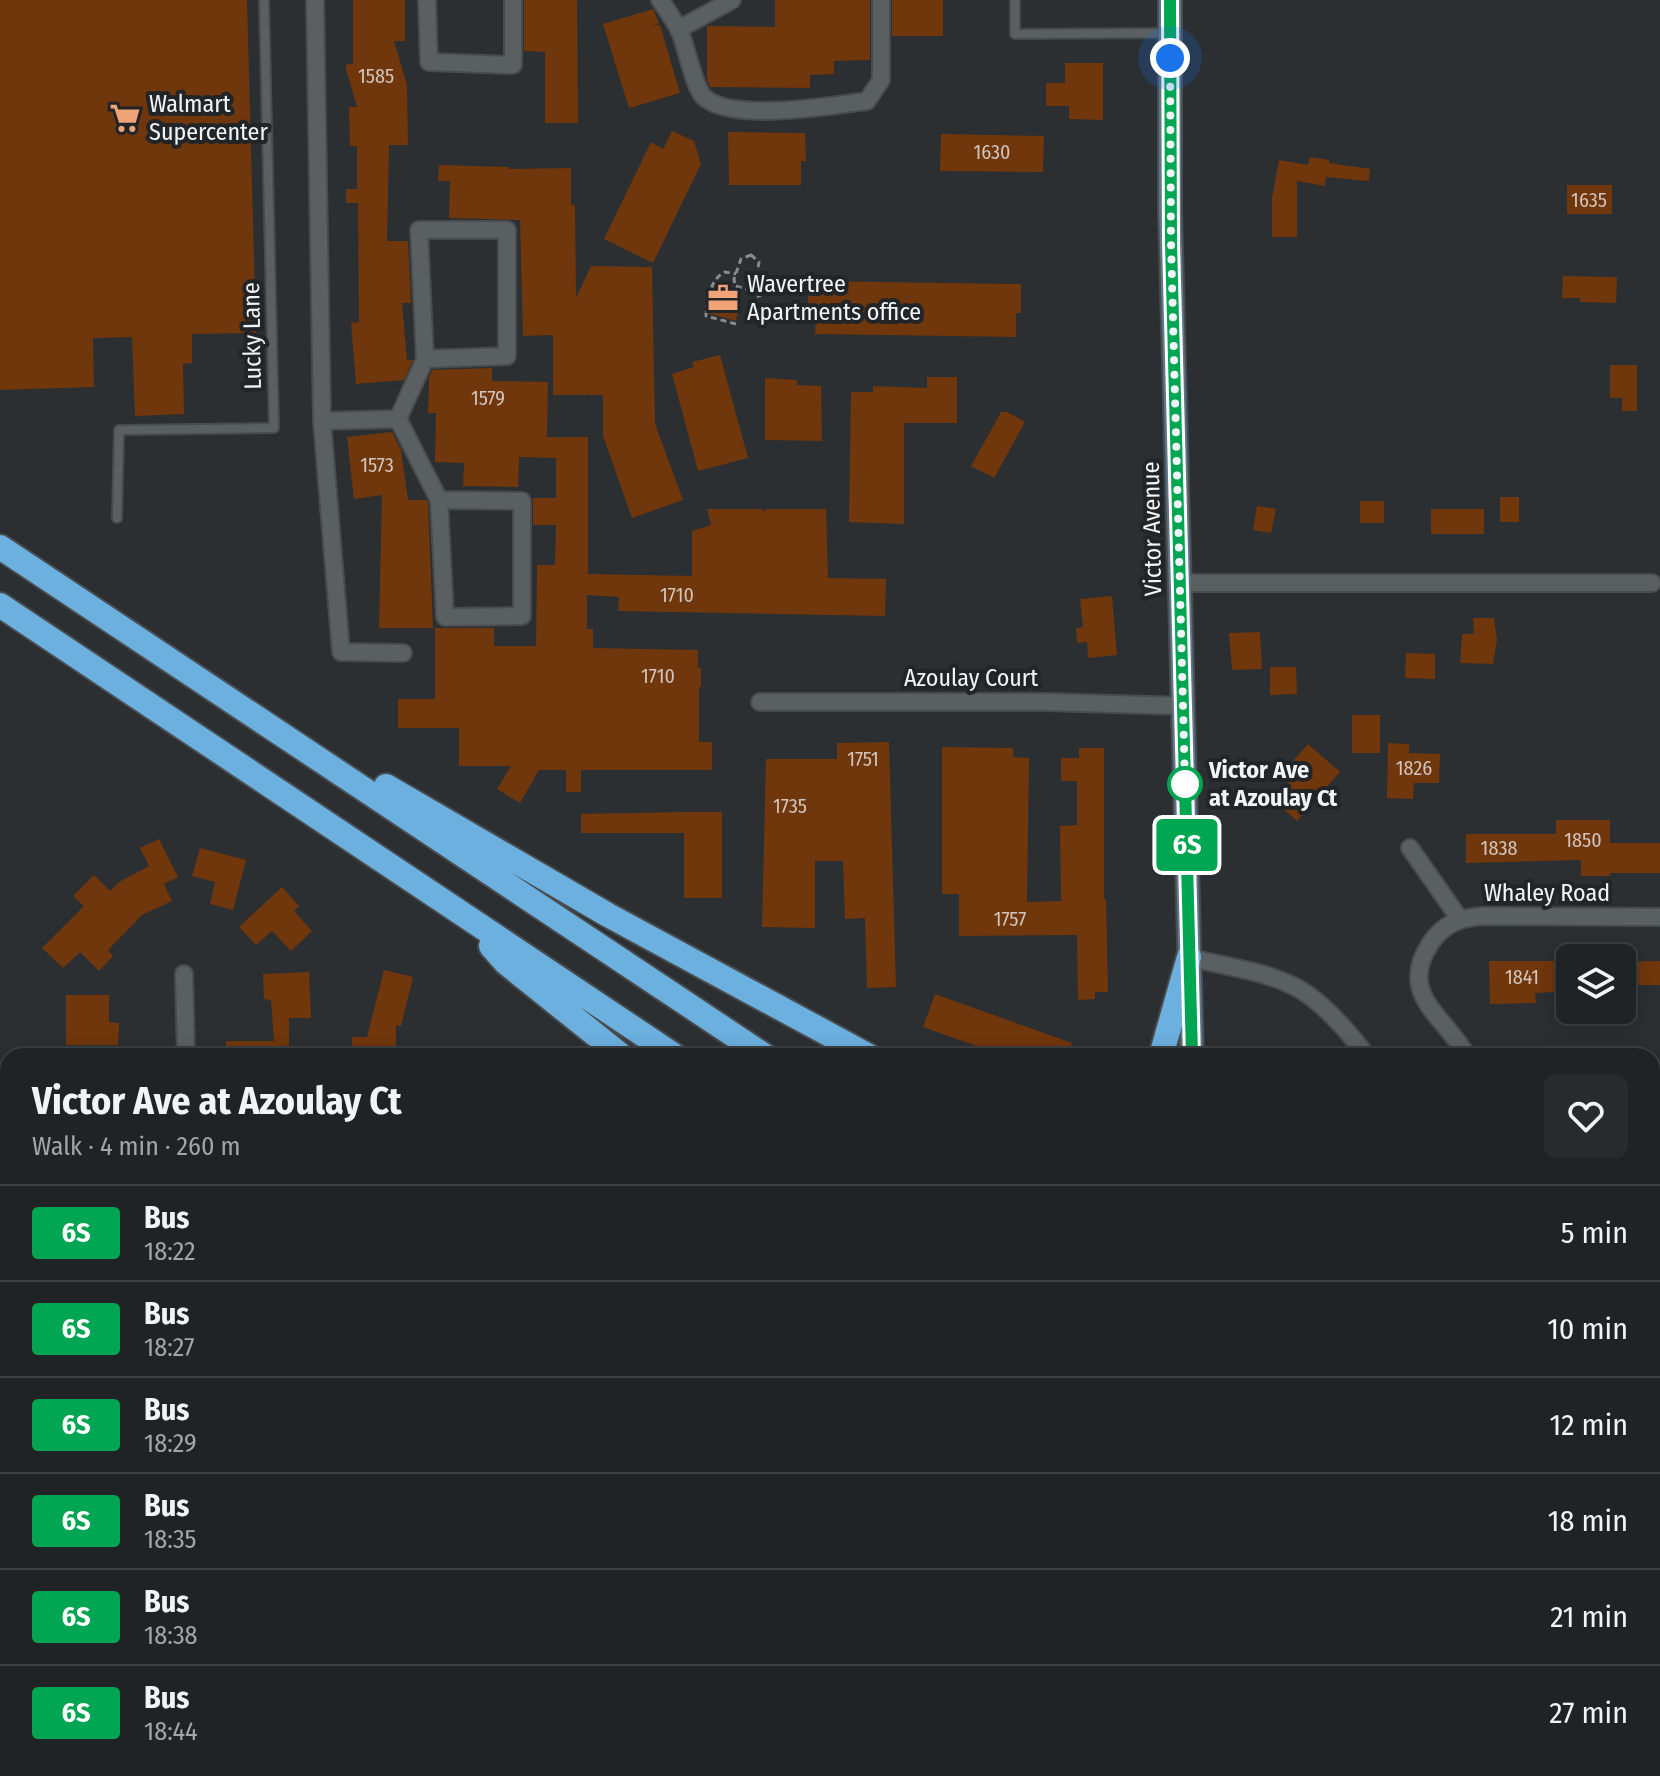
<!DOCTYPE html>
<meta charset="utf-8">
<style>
body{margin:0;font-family:"Fira Sans Condensed",sans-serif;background:#282b2e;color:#f1f3f6;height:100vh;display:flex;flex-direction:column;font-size:30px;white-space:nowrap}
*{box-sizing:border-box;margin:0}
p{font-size:26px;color:#a2a4a7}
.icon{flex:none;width:44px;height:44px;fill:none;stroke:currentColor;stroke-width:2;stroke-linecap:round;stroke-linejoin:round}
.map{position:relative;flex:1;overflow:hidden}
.drawer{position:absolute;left:0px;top:1048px;width:1660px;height:728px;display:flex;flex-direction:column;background:#202326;border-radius:24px 24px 0 0;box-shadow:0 4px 20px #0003,0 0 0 2px #3d4043}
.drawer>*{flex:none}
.badge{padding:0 16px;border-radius:6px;font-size:28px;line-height:52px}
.controls{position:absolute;left:1556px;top:944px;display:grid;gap:16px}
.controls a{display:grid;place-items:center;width:80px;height:80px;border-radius:12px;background:#202326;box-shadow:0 4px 20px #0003,0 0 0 2px #3d4043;font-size:40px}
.you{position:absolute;width:40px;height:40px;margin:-20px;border:6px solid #fff;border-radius:50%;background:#1a73e8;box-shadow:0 0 0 12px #1a73e833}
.map>.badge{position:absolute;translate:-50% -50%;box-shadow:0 0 0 4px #fff}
.round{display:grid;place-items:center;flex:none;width:84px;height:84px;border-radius:12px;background:#282b2e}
.head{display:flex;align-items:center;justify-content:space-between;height:136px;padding:0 32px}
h1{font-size:38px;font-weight:700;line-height:60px}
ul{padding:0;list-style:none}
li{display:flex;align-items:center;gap:24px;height:96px;padding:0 32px;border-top:2px solid #3d4043}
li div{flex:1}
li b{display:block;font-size:30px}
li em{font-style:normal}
li .badge{min-width:88px;font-weight:700;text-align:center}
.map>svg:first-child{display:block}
</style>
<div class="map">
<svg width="1660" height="1776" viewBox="0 0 1660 1776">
<rect width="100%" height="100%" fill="#2b2f32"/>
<path fill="#70360c" d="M0,0H247L256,333L192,334V363L183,364L184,414L135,416L132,337L93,338L94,387L0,390Z
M353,0H405V41H394L407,85L408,145H389L387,241H408L411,303H402L407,360H413L404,380L356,384L351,323L359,322L358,203H346V189H357V146H350L349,107H357L345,65L353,63Z
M524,0H577L578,123H545V52L524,51Z
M775,0H870V60L834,61V74L810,75V88L710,87L707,79V26L775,27Z
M892,0H943V36H892Z
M653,9L659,23L653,25H660L680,93L629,108L603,24Z
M1065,63H1103V120L1069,119V106H1046V83H1065Z
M672,131L694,141L701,164L653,263L604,239L651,142L663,149Z
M728,132L805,133L806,161H801V185H729Z
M941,134L1044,136L1043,172L940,171Z
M1310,157L1329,160V163L1370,169L1369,181L1326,177L1325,186L1297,181V237H1272V198L1279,160L1308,165Z
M439,165L509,167V169L571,168V205H575L576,298L591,266L652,267L655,424L683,500L632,518L603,436V395H589L588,391V395H553V335L523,336L520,220L449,218L450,181H438Z
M1567,185H1612V214H1567Z
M1563,276L1617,277L1616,303L1580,302V298H1562Z
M808,281L1021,284V313H1016V337L815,334L816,310H808Z
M713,286L737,291L735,305L739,306L736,321L708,313Z
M720,355L748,458L698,471L672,374L694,367L692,362Z
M1610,365H1637V411H1622V398H1610Z
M492,368V381L548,382L547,437H588V574L692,576V531L711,525L707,509H762L763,512L766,509H826L828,578L886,579L885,616L618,611L619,597L587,595V629H593V648L698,650V668H701V687H699V742H712V770H581V792H566V770H539L520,803L497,789L511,766H459V728H398V699H435V628H494V646H536L537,565H555L556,525H533V498H556V458L519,457L518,487L463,486L464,463L435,462L436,413H428L429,378L432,370Z
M927,377H957V423H904V524L849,522L851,392H873V386L927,388Z
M765,378L797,380V385L821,386L822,441L765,440Z
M1001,412H1007L1025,422L994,478L971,466Z
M392,432L401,450L408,500H427L428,503L433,628H379L382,495L354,499L347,437Z
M1500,497H1519V522H1500Z
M1360,501H1384V523H1360Z
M1257,506L1276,509L1271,533L1253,530Z
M1431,509H1484V534H1431Z
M1112,596L1117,655L1088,658L1087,642L1077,643L1076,628L1083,627L1080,599Z
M1473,618H1494L1497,640L1493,664L1460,663L1462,634H1474Z
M1260,632L1262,669L1232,670L1229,633Z
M1406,653L1435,654V679L1405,678Z
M1270,667H1296L1297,694L1270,695Z
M1352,715H1380V753H1352Z
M889,742L896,987L867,988L865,918L845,919L843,861H815V928L762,927L766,759H837V743Z
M1388,743L1409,744V753L1440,754L1439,783H1414L1413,799L1387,798Z
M1308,744L1340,772L1297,821L1273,800L1299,770L1291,763Z
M942,747L1013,748V757L1029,758L1027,902L1061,901L1060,826L1077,825V781H1061V758H1079V748H1104V899H1106L1108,992H1095V999L1078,1000L1077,935L959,936V894H942Z
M684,812H722V898H684V833H581V814Z
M1556,820H1610V843H1660V873H1610V876H1581V860L1466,863V834H1556Z
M159,839L178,877L164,884L172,901L142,915L108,950L113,956L99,971L80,952L63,968L42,948L84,906L73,896L94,875L110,891L119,882L149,866L140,848Z
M200,848L246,860L233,910L210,904L215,882L192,876Z
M282,887L299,906L294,911L312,931L291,951L272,931L256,945L239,927Z
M1489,961H1570V985H1555V992L1535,993L1536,1003L1490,1004Z
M1660,961V985H1622V962Z
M384,970L413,977L401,1026L396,1025V1056H352V1037H367Z
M309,972L311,1018H289V1056H226V1041H274L271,1000L264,999L263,974Z
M935,994L1072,1043L1068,1056H1004L923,1027Z
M66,995H109V1022L119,1023L118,1045H66Z"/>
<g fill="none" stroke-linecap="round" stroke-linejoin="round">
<g stroke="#494c4f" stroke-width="12">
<path id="service" d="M1015,0V34L1169,33
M117,518L119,430L274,428L264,0
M1374,1776V1768"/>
</g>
<g stroke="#494c4f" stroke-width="20">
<path id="minor" d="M315,0L322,421L398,419L425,359L419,230H507V356L425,359
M427,0L429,62L513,65V0
M660,0C667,10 675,21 680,32C686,46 694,86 703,96C728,123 831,106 867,101L881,80V0
M679,29L732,0
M398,419L439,500L522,501V616L445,617L439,500
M322,421L341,652L403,653
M1179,583H1652
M760,702H1046L1182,706
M1410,848L1459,918
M1189,957C1227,968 1274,971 1307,994C1330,1010 1350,1034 1367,1056
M184,974L186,1056
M1467,1056C1445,1016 1397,995 1430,944C1443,924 1459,918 1482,916L1660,917
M1652,1416L1660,1426
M206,1768V1776
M489,1768V1776
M778,1768L779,1776"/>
</g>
<g stroke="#494c4f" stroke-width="26">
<path id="secondary" d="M1170,0V211L1192,1056
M1172,1768V1776
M1204,1768L1205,1776"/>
</g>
<g stroke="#494c4f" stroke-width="28">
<path id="motorway" d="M0,547L765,1056
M0,605L675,1056
M386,786L608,915L869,1056
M491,946L506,963L622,1056
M1161,1056L1189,957
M1652,1563L1660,1572
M1652,1644L1660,1650
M1652,1707L1660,1713
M1628,1768L1642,1776
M1235,1776L1236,1768"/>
</g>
<path stroke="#888b8e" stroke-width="3" stroke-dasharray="6 4" stroke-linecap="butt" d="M751,255L759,262L755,286L750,290L735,286L734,279L741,259Z
M750,290L756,297L761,295V289L755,286
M736,324L706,316V314C709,298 709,280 725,272L736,274"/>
<use href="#service" stroke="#5a5f62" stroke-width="8"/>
<use href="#minor" stroke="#5a5f62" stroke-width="16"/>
<use href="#secondary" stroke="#5f7788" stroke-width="22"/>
<use href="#motorway" stroke="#6bb0df" stroke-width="24"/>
</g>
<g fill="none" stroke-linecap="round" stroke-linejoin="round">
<g stroke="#fff" stroke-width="18">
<path id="line" d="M1170,0L1171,242L1192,1056"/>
</g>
<use href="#line" stroke="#00a651" stroke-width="12"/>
<path stroke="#f1f4f6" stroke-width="8" stroke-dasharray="0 14.4" d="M1170,58L1171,242L1185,784"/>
</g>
<defs>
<g id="supermarket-bare" transform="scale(2.4)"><path d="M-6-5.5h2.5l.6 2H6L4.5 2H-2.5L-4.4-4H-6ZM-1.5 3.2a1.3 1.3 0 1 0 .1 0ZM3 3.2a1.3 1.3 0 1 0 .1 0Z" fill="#efa377" stroke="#222528" stroke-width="2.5" paint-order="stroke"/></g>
<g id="office-bare" transform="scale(2.4)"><path d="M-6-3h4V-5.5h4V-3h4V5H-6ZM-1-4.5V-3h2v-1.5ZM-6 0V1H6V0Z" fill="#efa377" stroke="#222528" stroke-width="2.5" paint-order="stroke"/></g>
</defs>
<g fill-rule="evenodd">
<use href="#supermarket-bare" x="125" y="118"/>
<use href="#office-bare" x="723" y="298"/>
</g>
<circle fill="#fff" stroke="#00a651" stroke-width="4" cx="1185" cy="784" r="16"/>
<g text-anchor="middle" stroke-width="8" stroke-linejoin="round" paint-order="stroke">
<g font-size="20" fill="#d1c4bc">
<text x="376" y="83">1585</text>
<text x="992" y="159">1630</text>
<text x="1589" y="207">1635</text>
<text x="488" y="405">1579</text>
<text x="377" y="472">1573</text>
<text x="677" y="602">1710</text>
<text x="658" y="683">1710</text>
<text x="863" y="766">1751</text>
<text x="1414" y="775">1826</text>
<text x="790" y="813">1735</text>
<text x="1583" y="847">1850</text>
<text x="1499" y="855">1838</text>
<text x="1010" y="926">1757</text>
<text x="1522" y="984">1841</text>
</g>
<g font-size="24" fill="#f1f4f6" stroke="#222528" text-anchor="start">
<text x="149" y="112">Walmart<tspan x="149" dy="28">Supercenter</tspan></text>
<text x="747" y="292">Wavertree<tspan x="747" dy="28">Apartments office</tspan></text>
</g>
<g font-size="24" fill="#f1f4f6" stroke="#222528">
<text transform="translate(252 336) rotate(-91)" y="8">Lucky Lane</text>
<text transform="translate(1152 529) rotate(-91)" y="8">Victor Avenue</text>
<text x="971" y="686">Azoulay Court</text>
<text x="1547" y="901">Whaley Road</text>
</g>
<g font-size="24" font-weight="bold" fill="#f1f4f6" stroke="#222528" text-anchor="start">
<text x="1209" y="778">Victor Ave<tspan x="1209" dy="28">at Azoulay Ct</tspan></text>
</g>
</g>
</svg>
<div class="controls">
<a><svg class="icon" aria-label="layers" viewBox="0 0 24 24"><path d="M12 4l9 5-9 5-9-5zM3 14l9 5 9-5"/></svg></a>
</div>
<div class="you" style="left:1170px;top:58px"></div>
<b class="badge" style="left:1187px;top:845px;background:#00a651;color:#fff">6S</b>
<section class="drawer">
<div class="head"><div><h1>Victor Ave at Azoulay Ct</h1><p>Walk · 4 min · 260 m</p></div><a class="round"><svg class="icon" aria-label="heart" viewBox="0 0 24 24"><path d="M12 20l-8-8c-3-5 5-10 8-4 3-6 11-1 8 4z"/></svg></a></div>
<ul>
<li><span class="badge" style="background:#00a651;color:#fff">6S</span><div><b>Bus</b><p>18:22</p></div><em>5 min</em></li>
<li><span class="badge" style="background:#00a651;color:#fff">6S</span><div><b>Bus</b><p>18:27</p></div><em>10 min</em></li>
<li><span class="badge" style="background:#00a651;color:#fff">6S</span><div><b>Bus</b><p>18:29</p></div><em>12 min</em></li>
<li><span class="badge" style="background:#00a651;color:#fff">6S</span><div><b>Bus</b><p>18:35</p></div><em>18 min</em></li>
<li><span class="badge" style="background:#00a651;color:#fff">6S</span><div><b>Bus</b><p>18:38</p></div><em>21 min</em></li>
<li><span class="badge" style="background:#00a651;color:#fff">6S</span><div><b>Bus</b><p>18:44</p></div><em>27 min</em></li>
</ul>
</section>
</div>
